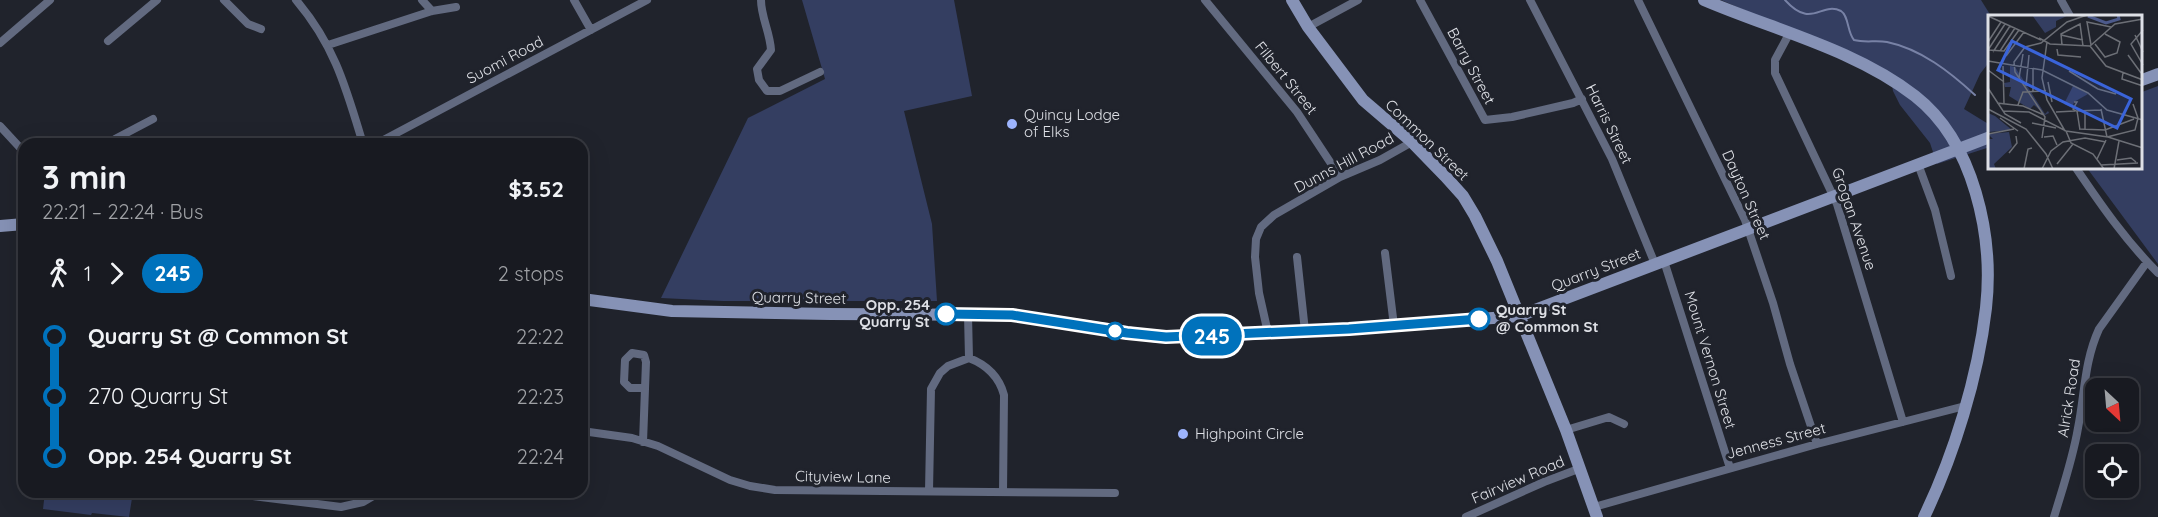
<!DOCTYPE html>
<meta charset="utf-8">
<style>
body{margin:0;font-family:Quicksand,sans-serif;background:#21232a;color:#f1f3f6;height:100vh;display:flex;flex-direction:column;font-size:22px;white-space:nowrap}
*{box-sizing:border-box;margin:0}
p{font-size:20px;color:#9fa1a5}
.icon{flex:none;width:33px;height:33px;fill:none;stroke:currentColor;stroke-width:2;stroke-linecap:round;stroke-linejoin:round}
.map{position:relative;flex:1;overflow:hidden}
.side{position:absolute;left:18px;top:138px;width:570px;height:360px;display:flex;flex-direction:column;background:#181a21;border-radius:18px;box-shadow:0 6px 24px #0002,0 0 0 2px #36383f}
.side>*{flex:none}
.badge{padding:0 12px;border-radius:20px;font-size:21px;line-height:39px}
.needle{width:39px;rotate:154deg}
.buttons{position:absolute;left:2085px;top:378px;display:grid;gap:12px}
.buttons a{display:grid;place-items:center;width:54px;height:54px;border-radius:12px;background:#181a21;box-shadow:0 6px 24px #0002,0 0 0 2px #36383f;font-size:30px}
.map>.badge{position:absolute;translate:-50% -50%;box-shadow:0 0 0 3px #fff}
.legs{display:flex;align-items:center;gap:9px;height:66px;padding:0 24px;font-size:20px}
.legs p{margin-inline-start:auto}
.head{display:flex;align-items:center;justify-content:space-between;height:102px;padding:0 24px}
h1{font-size:33px;font-weight:700;line-height:45px}
ul{padding:0 24px;list-style:none}
li{display:flex;align-items:center;gap:21px;height:60px;font-size:22px}
li i{display:grid;place-items:center;width:9px;height:100%;margin:0 8px;background:currentColor}
li i::after{content:'';width:15px;height:15px;margin:-8px;border:4px solid;border-radius:50%;background:#181a21}
li p{margin-inline-start:auto}
li:first-child i{background:linear-gradient(#0000 50%,currentColor 0)}
li:last-child i{background:linear-gradient(currentColor 50%,#0000 0)}
.map>svg:first-child{display:block}
</style>
<div class="map">
<svg width="2158" height="517" viewBox="0 0 2158 517">
<rect width="100%" height="100%" fill="#20232c"/>
<path fill="#343e61" d="M802,0H954L972,96L904,111L932,224L937,301H723L661,298L748,118L825,79Z
M1721,0H1981L1991,16L1990,61L1980,74L1964,109L1990,125V147L1937,164L1930,143L1900,105L1893,91L1890,73Z
M2158,86V264L2087,168H2142V92Z
M45,492L91,496L92,492H133L129,517L92,513L91,515L43,509Z"/>
<g fill="none" stroke-linecap="round" stroke-linejoin="round">
<path stroke="#7882a6" stroke-width="2" d="M1785,0C1812,30 1821,1 1841,11C1849,16 1847,32 1854,40C1865,43 1876,40 1887,42C1921,49 1950,72 1975,95"/>
<path stroke="#626a80" stroke-width="8" d="M224,0L248,24L261,29
M296,0C335,46 346,88 363,144
M422,0L432,11
M574,0L591,30
M761,0C761,17 770,32 771,50L757,69L759,80L767,91H780L820,72
M1205,0L1297,112L1340,177
M1420,0L1485,120L1512,117L1573,103L1582,99
M1530,0L1612,159L1655,264
M1638,0L1745,220L1773,303L1790,364L1817,444
M2061,0L2070,16
M1308,27L1358,0
M1789,34L1775,60V73L1837,204L1903,422
M108,41L157,0
M0,43L50,0
M328,45L432,11L456,7
M0,126L24,152
M112,144L115,139L153,119
M376,144L647,0
M1918,164L1935,210L1951,276
M2076,168C2101,205 2126,241 2158,273
M1385,253L1394,326
M1297,257L1305,331
M1664,261L1730,468
M968,315L969,358
M1268,333L1259,293L1255,257L1256,239L1261,227L1274,215L1340,177L1380,160L1412,142
M1566,430L1609,417L1624,424
M582,431L632,438L658,446L730,480L750,486L775,490L1115,493
M643,442L646,362L644,355L632,353L625,360L624,382L630,388H645
M929,491L931,389L940,373L948,366L969,358C987,365 999,376 1004,395L1003,492
M253,496L341,507L363,502L380,492
M1594,507L1817,444L1965,406
M1466,517L1544,482L1581,468
M2054,517C2063,487 2073,458 2078,428C2085,393 2084,362 2099,329L2147,262"/>
<path stroke="#8692b6" stroke-width="12" d="M1292,0L1308,27L1363,100L1412,142L1445,176L1463,196L1475,216L1497,261L1566,430L1597,517
M1704,0C1774,30 1854,49 1915,96C1974,142 1994,236 1986,308C1978,377 1954,455 1924,517
M2142,80L2158,74
M0,226L24,224
M582,299L672,311L830,314L1012,315L1159,337H1194L1349,329L1519,316L1990,137"/>
</g>
<g fill="none" stroke-linecap="round" stroke-linejoin="round">
<g stroke="#fff" stroke-width="14">
<path id="line-1" d="M946,314L1012,315L1127,333L1166,337L1349,329L1479,319"/>
</g>
<use href="#line-1" stroke="#0072bc" stroke-width="9"/>
</g>
<g fill="#9db4fd" stroke="#20232c" stroke-width="2">
<circle cx="1012" cy="124" r="6"/>
<circle cx="1183" cy="434" r="6"/>
</g>
<g fill="#fff" stroke="#0072bc" stroke-width="3">
<circle cx="946" cy="314" r="10"/>
<circle cx="1479" cy="319" r="10"/>
<circle cx="1115" cy="331" r="8"/>
</g>
<g text-anchor="middle" stroke-width="6" stroke-linejoin="round" paint-order="stroke">
<g font-size="15" fill="#dee0e6" stroke="#20232c">
<text transform="translate(505 60) rotate(-28)" y="5">Suomi Road</text>
<text transform="translate(1471 66) rotate(62)" y="5">Barry Street</text>
<text transform="translate(1286 78) rotate(51)" y="5">Filbert Street</text>
<text transform="translate(1609 124) rotate(64)" y="5">Harris Street</text>
<text transform="translate(1427 140) rotate(44)" y="5">Common Street</text>
<text transform="translate(1344 163) rotate(-28)" y="5">Dunns Hill Road</text>
<text transform="translate(1746 195) rotate(66)" y="5">Dayton Street</text>
<text transform="translate(1854 219) rotate(71)" y="5">Grogan Avenue</text>
<text transform="translate(1596 270) rotate(-21)" y="5">Quarry Street</text>
<text transform="translate(799 298) rotate(1)" y="5">Quarry Street</text>
<text transform="translate(1710 360) rotate(73)" y="5">Mount Vernon Street</text>
<text transform="translate(2069 398) rotate(-81)" y="5">Alrick Road</text>
<text transform="translate(1776 441) rotate(-15)" y="5">Jenness Street</text>
<text transform="translate(843 477) rotate(1)" y="5">Cityview Lane</text>
<text transform="translate(1518 480) rotate(-23)" y="5">Fairview Road</text>
</g>
<g font-size="15" fill="#dee0e6" stroke="#20232c" text-anchor="start">
<text x="1024" y="120">Quincy Lodge<tspan x="1024" dy="17">of Elks</tspan></text>
<text x="1195" y="439">Highpoint Circle</text>
</g>
<g font-size="15" font-weight="bold" fill="#dee0e6" stroke="#20232c" text-anchor="end">
<text x="930" y="310">Opp. 254<tspan x="930" dy="17">Quarry St</tspan></text>
<text x="1496" y="315" text-anchor="start">Quarry St<tspan x="1496" dy="17">@ Common St</tspan></text>
</g>
</g>
<g transform="translate(1988 15)">
<rect width="154" height="154" fill="#20232c"/>
<path d="M44,0H81L68,6V12L57,18ZM22,51L27,52L57,99L60,96L61,98L57,100L46,90L42,94L21,81L23,72H17L16,68L22,67ZM85,71L100,79L86,87L84,93L76,89ZM0,98L7,101L24,115L0,117ZM21,117L24,132L6,149L8,154H0V124H5L0,119Z" fill="#343e61"/>
<path fill="none" stroke="#4c5a8b" stroke-width="3" d="M100,1L118,8L131,4L130,0"/>
<path fill="none" stroke="#6c6f76" stroke-width="1.5" d="M0,1L53,25M155,15L143,29L155,50M73,20L95,25M147,20L155,37M51,23L62,29L102,31L127,9L155,4M0,27L13,7M59,27L54,63L59,85L77,116M107,29L117,42L129,38L132,27L117,19M74,30L73,19L92,9L95,31M103,30L99,7L123,12M102,31L118,51L155,65M69,34L70,40L93,42M0,35L16,36L31,15M0,35L17,9M12,36L27,13M5,37L22,11M140,40L153,58M18,41L36,17M0,46L54,55L100,78L119,95L155,105M15,51L16,89M0,55L16,67M81,56L110,74M135,58L134,64L155,71M31,63L35,39M60,67L64,87M38,71L41,40M0,73L17,99L33,108M110,74L128,79M45,77V54M86,87H89L85,94L88,96L113,95M9,88L35,91L56,100M30,90L35,77L58,76M0,94L38,114L58,139L65,154M113,94L119,122M97,95V114M15,96L41,97L78,116L120,122L155,133M89,96L92,115M68,97L87,96M12,103L30,116M44,108L68,113M91,114L117,115L146,104M78,116L83,128L105,139L116,154M0,119L26,114M56,122L65,121L69,130M119,122L147,115L150,103L145,89M54,123L57,102L27,57L26,47L37,32L53,28L79,7L99,0M21,138L29,128L28,121M109,144L118,125M129,145L143,143L148,147M69,149L85,129M113,150L150,148M36,154L40,134L44,133M54,154L63,136L75,127L97,123L118,127M126,154L131,126"/>
<path fill="#3a64da" fill-opacity="0.15" stroke="#3a64da" stroke-width="3" d="M24,26L143,84L129,113L10,55Z"/>
<rect width="154" height="154" fill="none" stroke="#dee0e6" stroke-width="3"/>
</g>
</svg>
<div class="buttons">
<a><svg class="needle" viewBox="-14 -14 28 28"><path d="M0-13l5 13h-10z" fill="#e53935"/><path d="M0 13l5-13h-10z" fill="#9fa1a5"/></svg></a>
<a><svg class="icon" aria-label="locate" viewBox="0 0 24 24"><circle cx="12" cy="12" r="6"/><path d="M12 2v4M12 18v4M2 12h4M18 12h4"/></svg></a>
</div>
<b class="badge" style="left:1212px;top:336px;background:#0072bc;color:#fff">245</b>
<section class="side">
<div class="head"><div><h1>3 min</h1><p>22:21 – 22:24 · Bus</p></div><b>$3.52</b></div>
<div class="legs"><svg class="icon" aria-label="walk" viewBox="0 0 24 24"><circle cx="13" cy="4" r="2"/><path d="M13 8l-2 6 4 7M11 14l-3 7M7 12l3-4h3l4 4"/></svg>1<svg class="icon" aria-label="forward" viewBox="0 0 24 24"><path d="M9 5l7 7-7 7"/></svg><b class="badge" style="background:#0072bc;color:#fff">245</b><p>2 stops</p></div>
<ul>
<li><i style="color:#0072bc"></i><b>Quarry St @ Common St</b><p>22:22</p></li>
<li><i style="color:#0072bc"></i><span>270 Quarry St</span><p>22:23</p></li>
<li><i style="color:#0072bc"></i><b>Opp. 254 Quarry St</b><p>22:24</p></li>
</ul>
</section>
</div>
